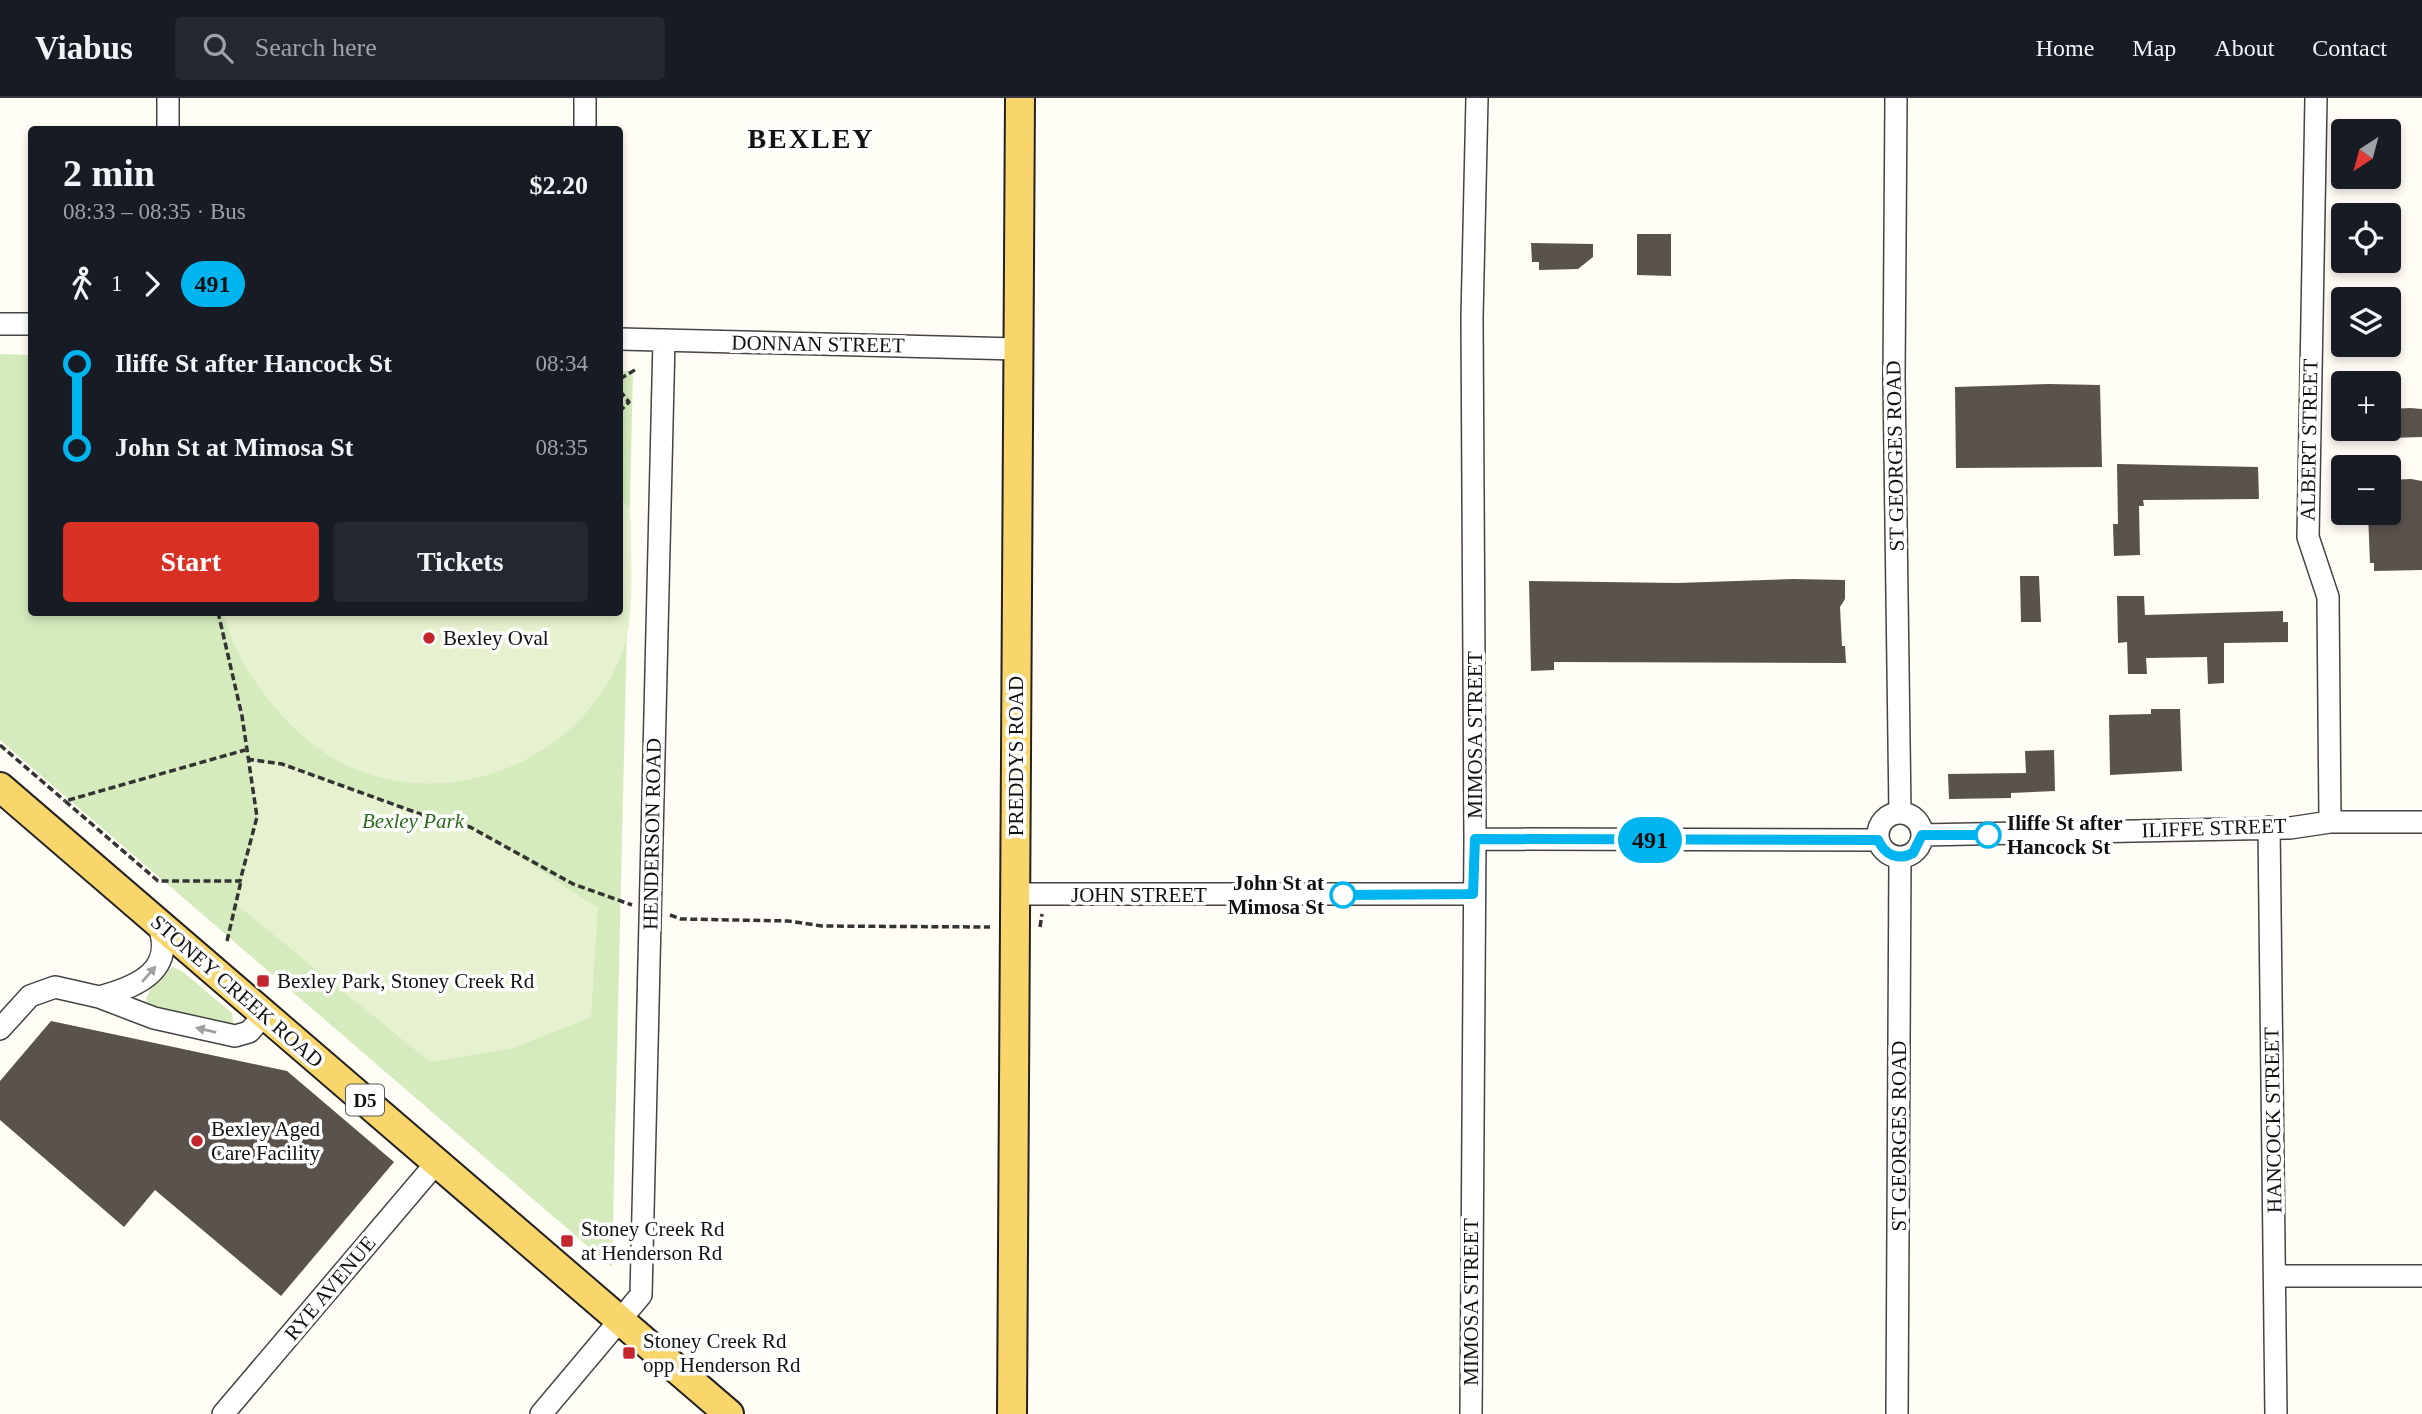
<!DOCTYPE html>
<meta charset="utf-8">
<style>
body{margin:0;font-family:Georgia,serif;background:#242831;color:#f1f3f6;height:100vh;display:flex;flex-direction:column;font-size:26px;white-space:nowrap}
*{box-sizing:border-box;margin:0}
p{font-size:23px;color:#9ea1a6}
.icon{flex:none;width:38px;height:38px;fill:none;stroke:currentColor;stroke-width:2;stroke-linecap:round;stroke-linejoin:round}
.map{position:relative;flex:1;overflow:hidden}
.panel{position:absolute;left:28px;top:28px;width:595px;height:490px;display:flex;flex-direction:column;background:#171b24;border-radius:7px;box-shadow:0 4px 10px #0003}
.panel>*{flex:none}
.badge{padding:0 14px;border-radius:23px;font-size:24px;line-height:46px}
.needle{width:46px;rotate:216deg}
.buttons{position:absolute;left:2331px;top:21px;display:grid;gap:14px}
.buttons a{display:grid;place-items:center;width:70px;height:70px;border-radius:7px;background:#171b24;box-shadow:0 4px 10px #0003;font-size:35px}
.map>.badge{position:absolute;translate:-50% -50%;box-shadow:0 0 0 4px #fff}
.legs{display:flex;align-items:center;gap:10px;height:77px;padding:0 35px;font-size:23px}
.legs p{margin-inline-start:auto}
.headline{display:flex;align-items:center;justify-content:space-between;height:119px;padding:0 35px}
h1{font-size:38px;font-weight:700;line-height:52px}
.primary-button{display:flex;gap:14px;margin-top:auto;padding:14px 35px}
.primary-button a{flex:1;height:80px;border-radius:7px;background:#d93025;color:#fff;font-size:28px;font-weight:700;line-height:80px;text-align:center}
.primary-button a+a{background:#242831;color:#f1f3f6}
ul{padding:0 35px;list-style:none}
li{display:flex;align-items:center;gap:24px;height:84px;font-size:26px}
li i{display:grid;place-items:center;width:10px;height:100%;margin:0 9px;background:currentColor}
li i::after{content:'';width:18px;height:18px;margin:-9px;border:5px solid;border-radius:50%;background:#171b24}
li p{margin-inline-start:auto}
li:first-child i{background:linear-gradient(#0000 50%,currentColor 0)}
li:last-child i{background:linear-gradient(currentColor 50%,#0000 0)}
header{display:flex;align-items:center;gap:42px;box-sizing:border-box;height:98px;padding:0 35px;background:#171b24;border-bottom:2px solid #363941}
header strong{font-size:33px}
nav{display:flex;gap:38px;margin-inline-start:auto;font-size:24px}
.search{width:490px;height:63px;background:#242831;display:flex;align-items:center;gap:18px;box-sizing:border-box;padding:0 24px;border-radius:7px;color:#9ea1a6;font-size:26px}
.map>svg:first-child{display:block}
</style>
<header>
<strong>Viabus</strong>
<div class="search"><svg class="icon" aria-label="search" viewBox="0 0 24 24"><circle cx="10" cy="10" r="6"/><path d="M15 15l6 6"/></svg>Search here</div>
<nav><a>Home</a><a>Map</a><a>About</a><a>Contact</a></nav>
</header>
<div class="map">
<svg width="2422" height="1316" viewBox="0 0 2422 1316">
<rect width="100%" height="100%" fill="#fffdf5"/>
<path fill="#d5ebbd" d="M0,256L31,257L32,514H620V273H633L612,1169L0,642Z
M173,869L182,873L232,915L233,925L228,927L150,909L146,901C151,887 161,876 173,869Z"/>
<path fill="#e6f2cf" d="M620,397L629,411L631,423C630,461 636,519 622,555C581,664 446,718 342,665C309,648 281,620 260,590C243,567 230,543 224,515L620,514Z
M247,661L282,666L423,717L483,735L598,810L591,919L513,950L430,964L237,807L257,719Z"/>
<path fill="#5a524d" d="M1637,136H1671V178L1637,177Z
M1531,145L1593,146V159L1578,171L1539,172V164H1532Z
M2049,286L2100,287L2102,369L1956,370L1955,289Z
M2410,310L2422,311V339L2389,340V311Z
M2117,366L2258,369L2259,401L2143,402L2144,408H2139L2140,457L2114,458L2113,426H2118Z
M2411,381L2422,383V472L2374,473V465H2370L2368,415H2389V382Z
M2020,478H2039L2041,524H2021Z
M1793,481L1845,482V501L1840,509L1842,548H1845L1846,565L1554,564V572L1531,573L1529,483L1678,485Z
M2117,498H2144L2145,517L2283,513V524H2288V544L2224,545V585L2208,586L2207,559L2146,560L2147,576H2128L2127,544L2118,545Z
M2151,611H2180L2182,673L2110,677L2109,617L2151,616Z
M2054,652L2055,693L2011,695V700L1949,701L1948,676L2026,675L2025,653Z
M51,923L287,973L394,1064L281,1198L155,1092L124,1129L0,1022V983Z"/>
<g fill="none" stroke-linecap="round" stroke-linejoin="round">
<g stroke="#444" stroke-width="24">
<path id="minor" d="M1896,0L1894,280L1900,715
M2316,0L2308,439L2328,499L2330,724
M168,32V0
M585,32V0
M0,226H32
M620,241L1017,251
M1878 737a22 22 0 1 1 44 0a22 22 0 1 1-44 0Z
M2269,729L2276,1316
M1922,737L2290,730L2330,724H2422
M1475,741L1878,742
M1015,796H1473
M99,899C137,889 178,872 157,824
M0,931L30,898L55,889L99,899L154,920L235,938L249,934L265,916
M2275,1178H2422
M223,1316L437,1064
M541,1316L641,1197L664,242
M1471,1316L1475,741L1472,220L1477,0
M1897,1316L1900,759"/>
</g>
<g stroke="#222" stroke-width="32">
<path id="major" d="M0,689L729,1316
M1012,1316L1020,0"/>
</g>
<path stroke="#333" stroke-width="3.5" stroke-dasharray="7 3.5" stroke-linecap="butt" d="M620,281L638,270
M620,293L629,304L620,313
M218,514L242,618L257,719L240,783H158L65,703L245,652
M0,647L65,703
M247,661L282,666L423,717L470,729L573,786L632,807
M670,817L681,821L788,823L822,828L990,829
M1040,829L1042,816
M227,843L241,783"/>
<use href="#minor" stroke="#fff" stroke-width="21"/>
<use href="#major" stroke="#f9d66b" stroke-width="28"/>
</g>
<defs><path id="oneway-solid" d="M-6-.8H1V-3.2L6.5 0L1 3.2V.8H-6Z" transform="scale(1.75)"/></defs>
<g fill="#a0a0a0">
<use href="#oneway-solid" transform="translate(149 876) rotate(-49)"/>
<use href="#oneway-solid" transform="translate(206 932) rotate(-167)"/>
</g>
<g fill="none" stroke-linecap="round" stroke-linejoin="round">
<g stroke="#fff" stroke-width="16">
<path id="line-1" d="M1343,797L1473,796L1475,741L1878,742C1885,757 1898,763 1913,755L1922,737H1988"/>
</g>
<use href="#line-1" stroke="#00b5ef" stroke-width="10"/>
</g>
<g fill="#c4262e" stroke="#fff" stroke-width="2.5">
<circle cx="429" cy="540" r="7"/>
<rect x="256" y="876" width="14" height="14" rx="3.5"/>
<circle cx="197" cy="1043" r="7"/>
<rect x="560" y="1136" width="14" height="14" rx="3.5"/>
<rect x="622" y="1248" width="14" height="14" rx="3.5"/>
</g>
<g fill="#fff" stroke="#00b5ef" stroke-width="3.5">
<circle cx="1988" cy="737" r="12"/>
<circle cx="1343" cy="797" r="12"/>
</g>
<g text-anchor="middle" stroke-width="7" stroke-linejoin="round" paint-order="stroke">
<rect fill="#fff" stroke="#585858" stroke-width="2" x="346" y="986.5" width="38" height="31" rx="5"/>
<g font-size="19" font-weight="bold" fill="#111">
<text x="365" y="1009">D5</text>
</g>
<g font-size="21" fill="#111" stroke="#fff">
<text transform="translate(818 246) rotate(1)" y="7">DONNAN STREET</text>
<text transform="translate(2309 342) rotate(-89)" y="7">ALBERT STREET</text>
<text transform="translate(1895 358) rotate(-91)" y="7">ST GEORGES ROAD</text>
<text transform="translate(1475 637) rotate(-90)" y="7">MIMOSA STREET</text>
<text transform="translate(1016 658) rotate(-90)" y="7">PREDDYS ROAD</text>
<text transform="translate(2214 730) rotate(-2)" y="7">ILIFFE STREET</text>
<text transform="translate(652 736) rotate(-89)" y="7">HENDERSON ROAD</text>
<text x="1139" y="804">JOHN STREET</text>
<text transform="translate(237 893) rotate(41)" y="7">STONEY CREEK ROAD</text>
<text transform="translate(2273 1022) rotate(-91)" y="7">HANCOCK STREET</text>
<text transform="translate(1899 1038) rotate(-90)" y="7">ST GEORGES ROAD</text>
<text transform="translate(330 1190) rotate(-50)" y="7">RYE AVENUE</text>
<text transform="translate(1471 1204) rotate(-90)" y="7">MIMOSA STREET</text>
</g>
<g font-size="21" fill="#111" stroke="#fff" text-anchor="start">
<text x="443" y="547">Bexley Oval</text>
<text x="277" y="890">Bexley Park, Stoney Creek Rd</text>
<text x="211" y="1038">Bexley Aged<tspan x="211" dy="24">Care Facility</tspan></text>
<text x="581" y="1138">Stoney Creek Rd<tspan x="581" dy="24">at Henderson Rd</tspan></text>
<text x="643" y="1250">Stoney Creek Rd<tspan x="643" dy="24">opp Henderson Rd</tspan></text>
</g>
<g font-size="21" font-style="italic" fill="#2f6b1f" stroke="#fff">
<text x="413" y="730">Bexley Park</text>
</g>
<g font-size="21" font-weight="bold" fill="#111" stroke="#fff" text-anchor="start">
<text x="2007" y="732">Iliffe St after<tspan x="2007" dy="24">Hancock St</tspan></text>
<text x="1324" y="792" text-anchor="end">John St at<tspan x="1324" dy="24">Mimosa St</tspan></text>
</g>
<g font-size="28" font-weight="bold" letter-spacing="2" fill="#111" stroke="#fff">
<text x="811" y="50">BEXLEY</text>
</g>
</g>
</svg>
<div class="buttons">
<a><svg class="needle" viewBox="-14 -14 28 28"><path d="M0-13l5 13h-10z" fill="#e53935"/><path d="M0 13l5-13h-10z" fill="#9ea1a6"/></svg></a>
<a><svg class="icon" aria-label="locate" viewBox="0 0 24 24"><circle cx="12" cy="12" r="6"/><path d="M12 2v4M12 18v4M2 12h4M18 12h4"/></svg></a>
<a><svg class="icon" aria-label="layers" viewBox="0 0 24 24"><path d="M12 4l9 5-9 5-9-5zM3 14l9 5 9-5"/></svg></a>
<a>+</a>
<a>−</a>
</div>
<b class="badge" style="left:1650px;top:742px;background:#00b5ef;color:#111">491</b>
<section class="panel">
<div class="headline"><div><h1>2 min</h1><p>08:33 – 08:35 · Bus</p></div><b>$2.20</b></div>
<div class="legs"><svg class="icon" aria-label="walk" viewBox="0 0 24 24"><circle cx="13" cy="4" r="2"/><path d="M13 8l-2 6 4 7M11 14l-3 7M7 12l3-4h3l4 4"/></svg>1<svg class="icon" aria-label="forward" viewBox="0 0 24 24"><path d="M9 5l7 7-7 7"/></svg><b class="badge" style="background:#00b5ef;color:#111">491</b></div>
<ul>
<li><i style="color:#00b5ef"></i><b>Iliffe St after Hancock St</b><p>08:34</p></li>
<li><i style="color:#00b5ef"></i><b>John St at Mimosa St</b><p>08:35</p></li>
</ul>
<div class="primary-button"><a>Start</a><a>Tickets</a></div>
</section>
</div>
